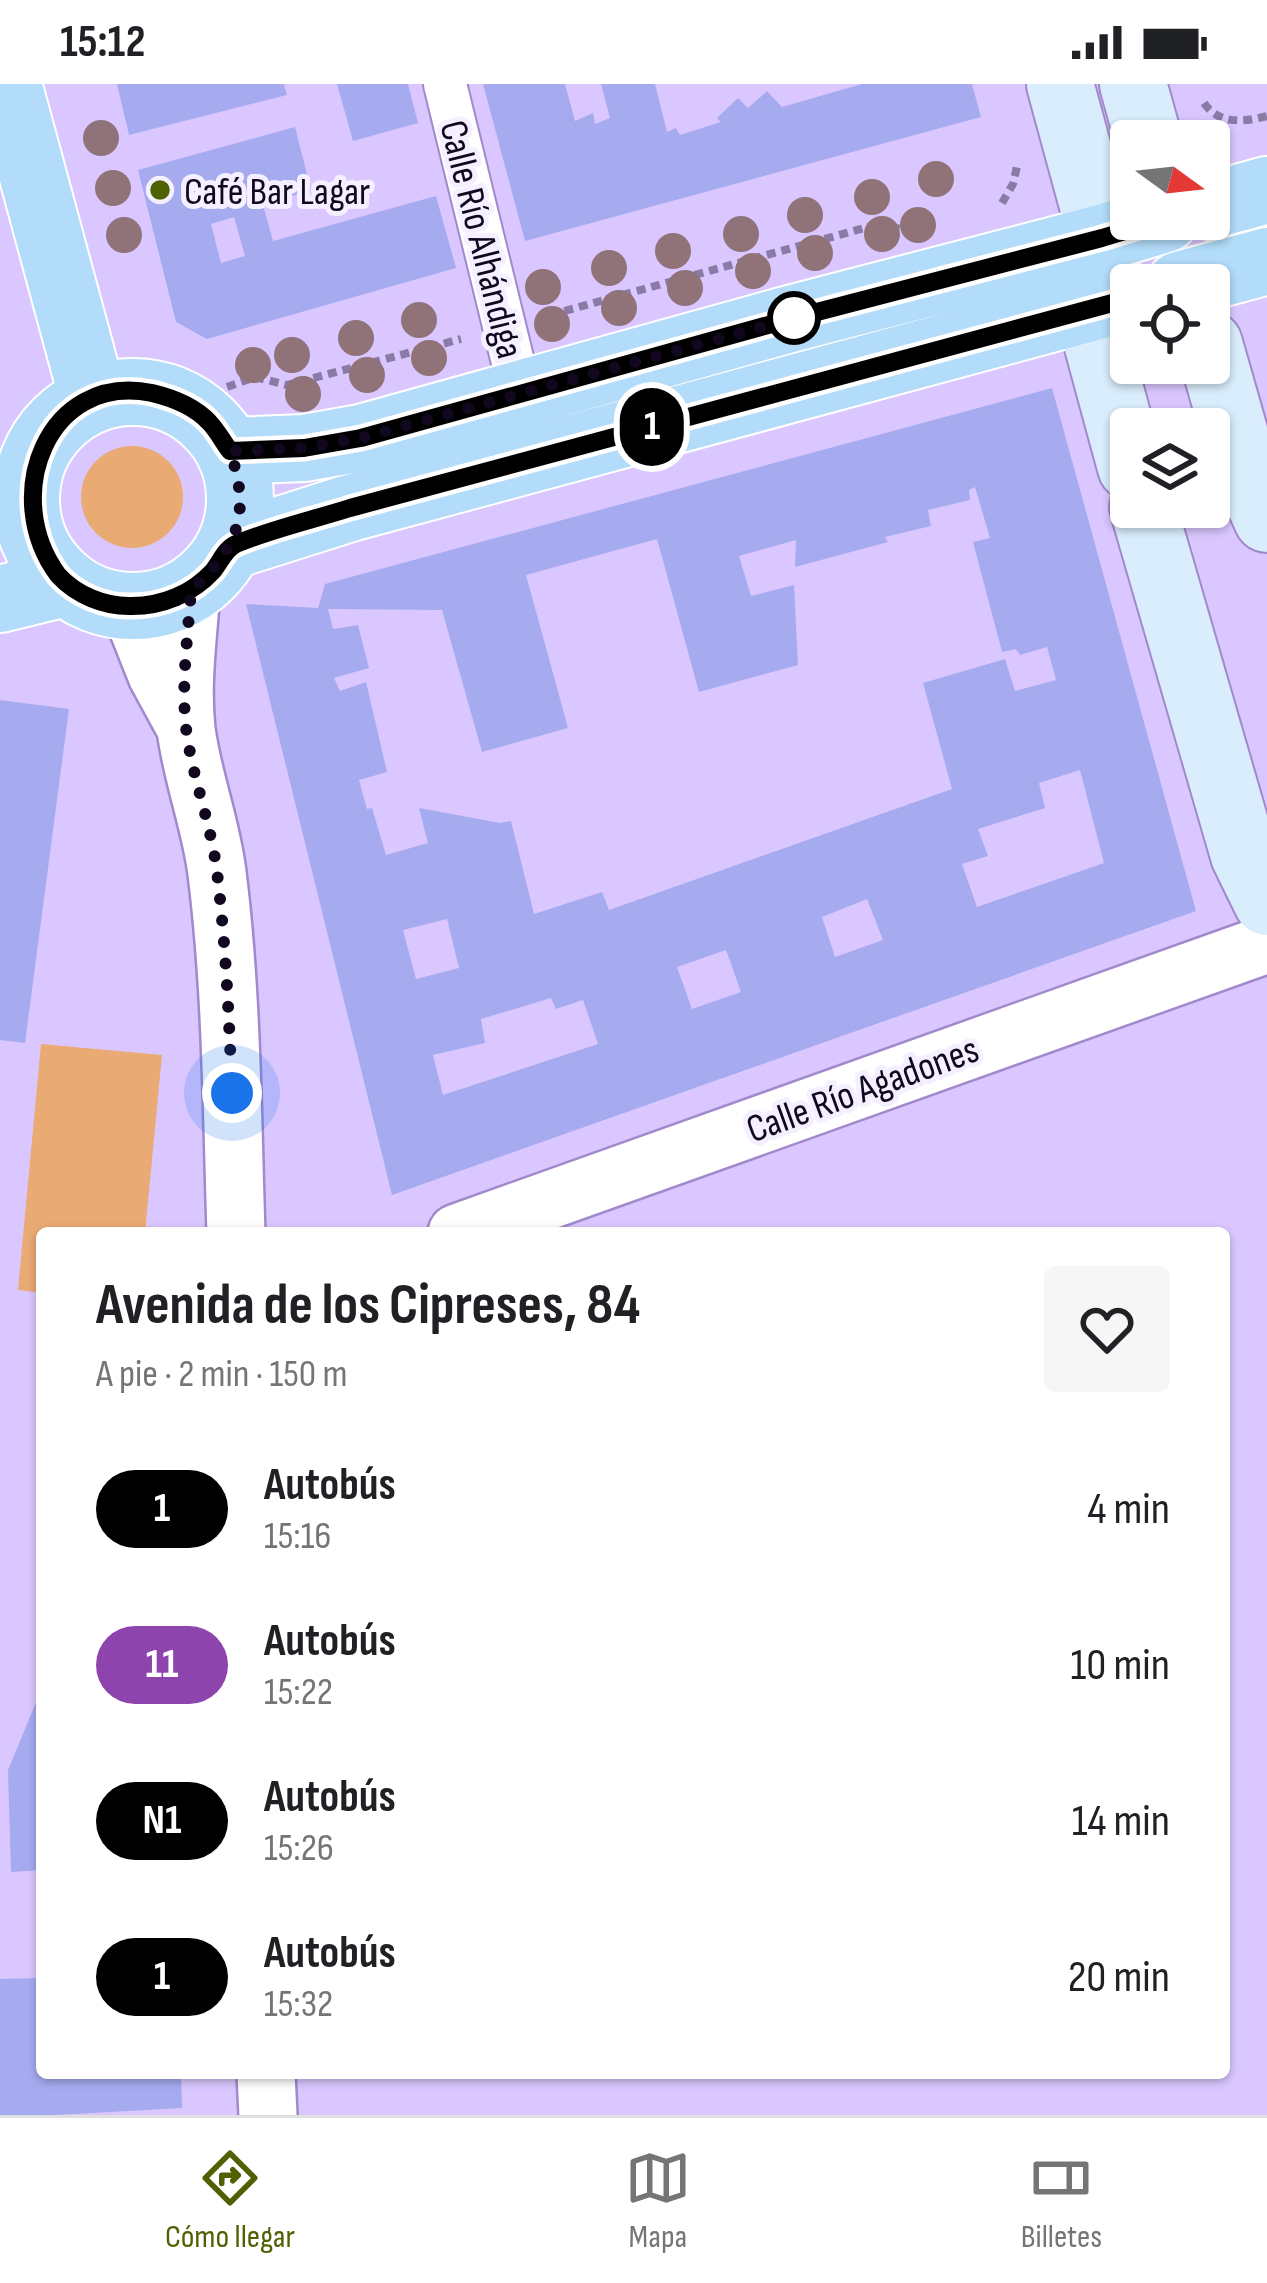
<!DOCTYPE html>
<html lang="es">
<meta charset="utf-8">
<style>
body{margin:0;font-family:"Sofia Sans Condensed",sans-serif;background:#f6f6f6;color:#202124;height:100vh;display:flex;flex-direction:column;font-size:45px;white-space:nowrap}
*{box-sizing:border-box;margin:0}
p{font-size:39px;color:#757577}
.icon{flex:none;width:66px;height:66px;fill:none;stroke:currentColor;stroke-width:2;stroke-linecap:round;stroke-linejoin:round}
.map{position:relative;flex:1;overflow:hidden}
.drawer{position:absolute;left:36px;top:1143px;width:1194px;height:852px;display:flex;flex-direction:column;background:#fff;border-radius:12px;box-shadow:0 3px 9px #0004}
.drawer>*{flex:none}
.badge{padding:0 24px;border-radius:39px;font-size:42px;line-height:78px}
.needle{width:78px;rotate:105deg}
.tools{position:absolute;left:1110px;top:36px;display:grid;gap:24px}
.tools a{display:grid;place-items:center;width:120px;height:120px;border-radius:12px;background:#fff;box-shadow:0 3px 9px #0004;font-size:60px}
.you{position:absolute;width:60px;height:60px;margin:-30px;border:9px solid #fff;border-radius:50%;background:#1a73e8;box-shadow:0 0 0 18px #1a73e833}
.map>.badge{position:absolute;translate:-50% -50%;box-shadow:0 0 0 6px #fff}
.round{display:grid;place-items:center;flex:none;width:126px;height:126px;border-radius:12px;background:#f6f6f6}
.overview{display:flex;align-items:center;justify-content:space-between;height:204px;padding:0 60px}
h1{font-size:57px;font-weight:700;line-height:90px}
ul{padding:0;list-style:none}
li{display:flex;align-items:center;gap:36px;height:156px;padding:0 60px}
li div{flex:1}
li b{display:block;font-size:45px}
li em{font-style:normal}
li .badge{min-width:132px;font-weight:700;text-align:center}
.status{display:flex;justify-content:space-between;align-items:center;height:84px;padding:0 60px;background:#fff;direction:ltr}
.status svg{height:33px;fill:currentColor}
.dock{display:flex;justify-content:space-around;align-items:center;height:168px;border-top:3px solid #e0e0e0;background:#fff;font-size:33px;color:#757577}
.dock a{display:grid;justify-items:center;gap:6px}
.dock .current{color:#506104}
.map>svg:first-child{display:block}
</style>
<div class="status"><b>15:12</b><svg viewBox="0 0 49 12"><path d="M0 12V9h3v3zM5 12V6h3v6zM10 12V3h3v9zM15 12V0h3v12zM26 1h20v11H26zM47 4h2v5h-2z"/></svg></div>
<div class="map">
<svg width="1267" height="2031" viewBox="0 0 1267 2031">
<rect width="100%" height="100%" fill="#dac7ff"/>
<path fill="#eaaa74" d="M81 413a51 51 0 1 1 102 0a51 51 0 1 1-102 0Z
M41,960L162,971L145,1149H42V1209L18,1206Z"/>
<path fill="#a6abf0" fill-rule="evenodd" d="M117,0H284L287,11L129,51Z
M337,0H408L418,39L353,57Z
M483,0H565L575,37L593,29L595,40L610,34L601,0H655L667,48L676,44L680,51L721,38L717,34L738,14L748,24L767,7L782,23L862,0H972L981,33L525,157Z
M295,43L311,106L263,121L273,157L436,112L456,184L207,255L176,238L138,86ZM234,133L245,172L221,179L211,140Z
M1052,304L1196,827L392,1111L246,520L318,524L325,500ZM975,403L990,454L973,458L1002,568L1016,565L1020,571L1047,563L1056,596L1015,607L1005,575L923,599L952,705L609,826L602,808L534,830L511,737L500,739L419,724L428,759L386,771L372,724L367,725L359,696L387,688L366,598L340,607L334,594L369,584L358,541L333,545L328,525L442,526L482,668L568,644L526,491L657,455L699,608L798,581L794,501L751,512L739,472L796,456L795,483L888,458L885,453L931,442L928,426L970,416L969,406ZM1080,686L1104,779L977,823L962,780L988,772L978,745L1045,724L1039,699ZM867,815L883,856L835,873L822,833ZM447,835L459,884L416,895L403,846ZM726,866L741,908L692,925L677,883ZM551,914L556,925L583,916L598,960L443,1011L433,971L485,959L481,935Z
M0,616L69,625L25,959L0,956Z
M42,1604V1786L11,1788L8,1686Z
M42,1894V1989H181L182,2024L56,2031H0V1895Z"/>
<g fill="none" stroke-linecap="round" stroke-linejoin="round">
<g stroke="#a189cb" stroke-width="46">
<path id="pedestrian" d="M445,0L521,311"/>
</g>
<g stroke="#a189cb" stroke-width="62">
<path id="minor" d="M191,506C188,552 181,599 186,645C192,693 211,740 217,789C232,908 232,1029 236,1149
M130,523L157,591L182,637
M457,1149L1267,860
M266,1989L268,2031"/>
</g>
<g stroke="#a189cb" stroke-width="70">
<path id="secondary" d="M1060,0L1102,154L1088,225L1131,383
M1133,0L1149,57
M1209,260L1245,386L1267,435
M1143,423L1244,771L1267,818"/>
</g>
<g stroke="#fff" stroke-width="70">
<path id="primary" d="M8,0L93,314
M1209,122L1267,106
M1179,201L1267,177
M26 415a107 107 0 1 1 214 0a107 107 0 1 1-214 0Z
M230,367L304,364L361,354L790,235L1102,154L1165,135
M230,462L350,424L1131,213
M0,515L65,499"/>
</g>
<path stroke="#8a7aa6" stroke-width="8" stroke-dasharray="9 6" stroke-linecap="butt" d="M1204,19C1219,41 1244,38 1267,32
M1002,119L1013,100L1018,78
M550,231L886,138L899,145
M227,303L255,293L287,301L461,255
M174,314L212,306"/>
<use href="#pedestrian" stroke="#fff" stroke-width="42"/>
<use href="#minor" stroke="#fff" stroke-width="57"/>
<use href="#secondary" stroke="#d9edfc" stroke-width="66"/>
<use href="#primary" stroke="#b2dcfa" stroke-width="66"/>
</g>
<g fill="#8f7379">
<circle cx="101" cy="54" r="18"/>
<circle cx="936" cy="95" r="18"/>
<circle cx="113" cy="104" r="18"/>
<circle cx="872" cy="113" r="18"/>
<circle cx="805" cy="131" r="18"/>
<circle cx="918" cy="141" r="18"/>
<circle cx="741" cy="150" r="18"/>
<circle cx="882" cy="150" r="18"/>
<circle cx="124" cy="151" r="18"/>
<circle cx="673" cy="167" r="18"/>
<circle cx="815" cy="169" r="18"/>
<circle cx="609" cy="184" r="18"/>
<circle cx="753" cy="187" r="18"/>
<circle cx="543" cy="203" r="18"/>
<circle cx="685" cy="204" r="18"/>
<circle cx="619" cy="224" r="18"/>
<circle cx="419" cy="236" r="18"/>
<circle cx="552" cy="240" r="18"/>
<circle cx="356" cy="254" r="18"/>
<circle cx="292" cy="271" r="18"/>
<circle cx="429" cy="274" r="18"/>
<circle cx="253" cy="281" r="18"/>
<circle cx="367" cy="291" r="18"/>
<circle cx="303" cy="310" r="18"/>
</g>
<g fill="none" stroke-linecap="round" stroke-linejoin="round">
<g stroke="#fff" stroke-width="27">
<path id="line" d="M1131,214L350,424C312,436 272,445 236,460C225,465 221,477 213,487C192,510 162,522 132,522C105,523 76,511 58,491C0,413 47,288 152,309C173,314 194,322 209,338C217,346 223,358 230,367L304,364L361,354L790,235L1102,154L1165,135"/>
</g>
<use href="#line" stroke="#000" stroke-width="18"/>
<path stroke="#11071f" stroke-width="12" stroke-dasharray="0 21.6" d="M232,1009C229,935 226,862 217,788C211,739 192,693 186,644C181,599 188,552 191,506C239,463 251,429 230,367L304,364L361,354L794,234"/>
</g>
<circle fill="#506104" stroke="#f5f0ff" stroke-width="4.5" cx="160" cy="106" r="12"/>
<circle fill="#fff" stroke="#000" stroke-width="6" cx="794" cy="234" r="24"/>
<g text-anchor="middle" stroke-width="10" stroke-linejoin="round" paint-order="stroke">
<g font-size="39" fill="#11071f" stroke="#f5f0ff" text-anchor="start">
<text x="184" y="120">Café Bar Lagar</text>
</g>
<g font-size="39" fill="#11071f" stroke="#f5f0ff">
<text transform="translate(483 155) rotate(76)" y="14">Calle Río Alhándiga</text>
<text transform="translate(862 1004) rotate(-20)" y="14">Calle Río Agadones</text>
</g>
</g>
</svg>
<div class="tools">
<a><svg class="needle" viewBox="-14 -14 28 28"><path d="M0-13l5 13h-10z" fill="#e53935"/><path d="M0 13l5-13h-10z" fill="#757577"/></svg></a>
<a><svg class="icon" aria-label="locate" viewBox="0 0 24 24"><circle cx="12" cy="12" r="6"/><path d="M12 2v4M12 18v4M2 12h4M18 12h4"/></svg></a>
<a><svg class="icon" aria-label="layers" viewBox="0 0 24 24"><path d="M12 4l9 5-9 5-9-5zM3 14l9 5 9-5"/></svg></a>
</div>
<div class="you" style="left:232px;top:1009px"></div>
<b class="badge" style="left:652px;top:343px;background:#000;color:#fff">1</b>
<section class="drawer">
<div class="overview"><div><h1>Avenida de los Cipreses, 84</h1><p>A pie · 2 min · 150 m</p></div><a class="round"><svg class="icon" aria-label="heart" viewBox="0 0 24 24"><path d="M12 20l-8-8c-3-5 5-10 8-4 3-6 11-1 8 4z"/></svg></a></div>
<ul>
<li><span class="badge" style="background:#000;color:#fff">1</span><div><b>Autobús</b><p>15:16</p></div><em>4 min</em></li>
<li><span class="badge" style="background:#8e44ad;color:#fff">11</span><div><b>Autobús</b><p>15:22</p></div><em>10 min</em></li>
<li><span class="badge" style="background:#000;color:#fff">N1</span><div><b>Autobús</b><p>15:26</p></div><em>14 min</em></li>
<li><span class="badge" style="background:#000;color:#fff">1</span><div><b>Autobús</b><p>15:32</p></div><em>20 min</em></li>
</ul>
</section>
</div>
<nav class="dock">
<a class="current"><svg class="icon" aria-label="directions" viewBox="0 0 24 24"><path d="M12 3l9 9-9 9-9-9zM9 14v-3h6M13 9l2 2-2 2"/></svg>Cómo llegar</a>
<a><svg class="icon" aria-label="map" viewBox="0 0 24 24"><path d="M3 6l6-2 6 2 6-2v14l-6 2-6-2-6 2zM9 4v14M15 6v14"/></svg>Mapa</a>
<a><svg class="icon" aria-label="tickets" viewBox="0 0 24 24"><path d="M3 7h18v10H3zM15 7v10"/></svg>Billetes</a>
</nav>
